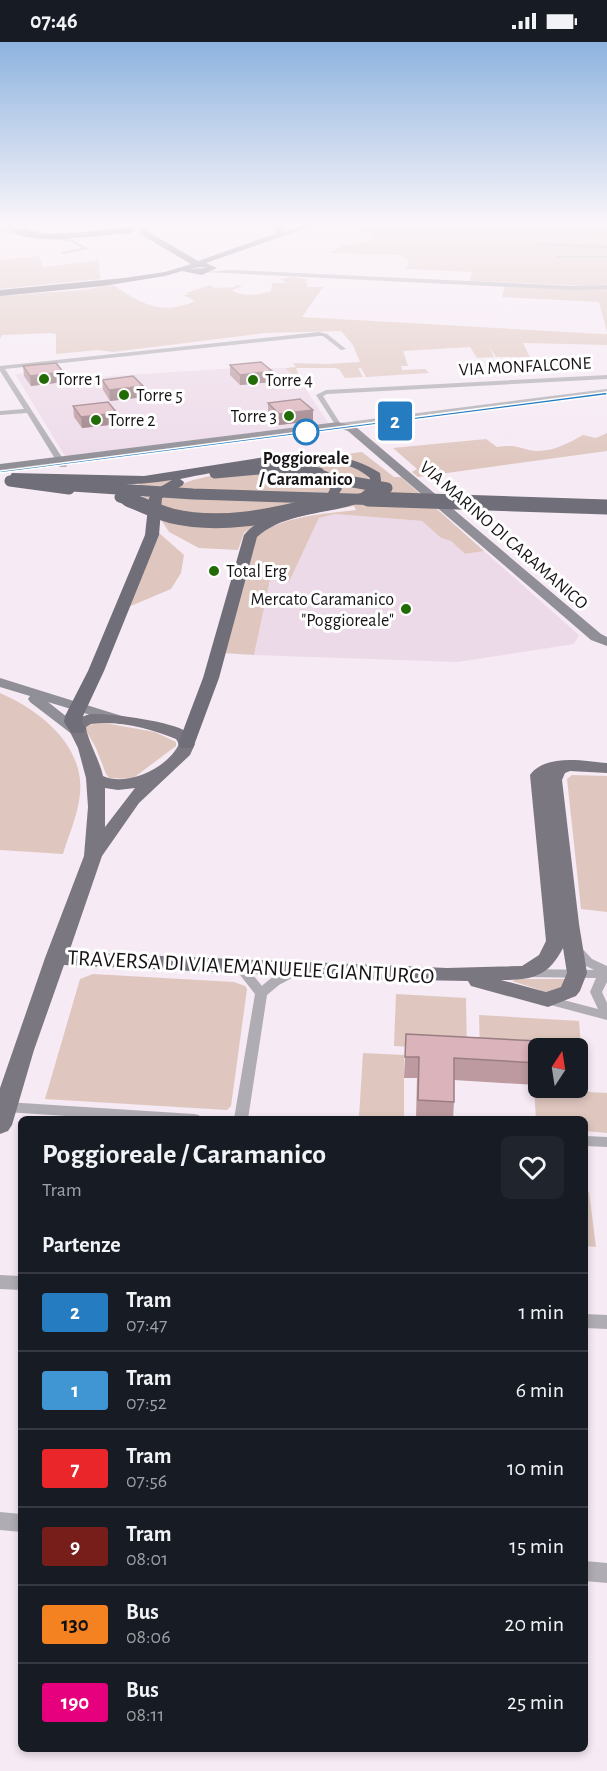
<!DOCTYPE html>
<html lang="it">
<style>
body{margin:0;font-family:"Alegreya Sans",sans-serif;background:#20242c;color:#f1f3f6;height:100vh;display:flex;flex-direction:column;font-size:22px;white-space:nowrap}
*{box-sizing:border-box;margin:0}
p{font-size:20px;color:#9ea1a6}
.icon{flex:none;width:33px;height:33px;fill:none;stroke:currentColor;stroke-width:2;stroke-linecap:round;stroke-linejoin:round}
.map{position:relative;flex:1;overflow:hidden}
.details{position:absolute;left:18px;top:1074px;width:570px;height:636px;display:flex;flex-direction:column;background:#171b24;border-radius:9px;box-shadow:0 3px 9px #0003}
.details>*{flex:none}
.badge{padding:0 12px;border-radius:4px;font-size:21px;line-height:39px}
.needle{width:39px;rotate:12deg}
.buttons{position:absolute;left:528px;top:996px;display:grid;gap:12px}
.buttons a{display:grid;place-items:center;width:60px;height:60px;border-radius:9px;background:#171b24;box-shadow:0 3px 9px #0003;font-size:30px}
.map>.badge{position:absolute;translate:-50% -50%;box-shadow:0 0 0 3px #fff}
h2{padding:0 24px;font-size:22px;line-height:54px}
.round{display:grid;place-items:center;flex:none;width:63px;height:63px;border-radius:9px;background:#20242c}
.headline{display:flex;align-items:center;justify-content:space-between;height:102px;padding:0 24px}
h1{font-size:28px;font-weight:700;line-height:45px}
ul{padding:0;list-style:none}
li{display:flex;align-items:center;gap:18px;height:78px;padding:0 24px;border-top:2px solid #363941}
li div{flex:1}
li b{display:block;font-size:22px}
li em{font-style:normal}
li .badge{min-width:66px;font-weight:700;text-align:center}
.status{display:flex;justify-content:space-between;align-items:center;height:42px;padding:0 30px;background:#171b24;direction:ltr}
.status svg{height:16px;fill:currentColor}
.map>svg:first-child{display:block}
</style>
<div class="status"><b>07:46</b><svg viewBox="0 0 49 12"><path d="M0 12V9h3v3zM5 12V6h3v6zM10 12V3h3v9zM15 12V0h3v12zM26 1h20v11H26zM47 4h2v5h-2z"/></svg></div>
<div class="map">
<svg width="607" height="1729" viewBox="0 0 607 1729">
<rect width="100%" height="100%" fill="#f6eaf4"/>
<path fill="#eddae9" d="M237,326H285L303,343L329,382L65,414L15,332L58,328L66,337Z
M335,472L422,479L441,496L451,499L465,512L484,509L579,593L574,602L458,620L254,613L270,538L289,540L319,476Z"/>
<path fill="#dfc7bf" d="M344,180H607V242L587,244L470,239L472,230L406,227L409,218L400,213L328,211L345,203L375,198Z
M39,214L43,225L99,218L100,237L0,247V218Z
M291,235L306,237L307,245H323L302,275L602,292H607V303L523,301L530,315H496L489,304L494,315L477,316L470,305L403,309L408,324H401L402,328L425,327L429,331L366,335L361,326H358L363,335L345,336L339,327L335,326H296L303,343L285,326L296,325L293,321L328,322L360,320L353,303L341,289L265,291L113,310L98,308L56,312V292L52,291L2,293L0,297V254L83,248L113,243C142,262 161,274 195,259L183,253H188L186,251L210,243L215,246L235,245V243L243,244L232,248C241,255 260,253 271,249L272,241H286L280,237Z
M505,244L607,247V290L599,260L502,255Z
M532,318L538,328L502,330L498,319Z
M607,391V409L418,435L412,430L417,427L393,406L486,397L497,405C513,403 514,404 529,408C549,412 567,402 583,393L596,396Z
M362,410L394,435H401L484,509L465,512L451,499L441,496L422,479L335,472L319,476L289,540L270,538L254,613L223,611L255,494C284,474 322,472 356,468L354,464L290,474L354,460L383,441C374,425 362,421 344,417L348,422L373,436L371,446L358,453L263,478L244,491L238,508L199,506L169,490L160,476V454C180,440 198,436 221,432L219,429C192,434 163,435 147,460L139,457L146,453L136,437Z
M158,490L184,513L181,531L171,547L126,566Z
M0,651C42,669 89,707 79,759C76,777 68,795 63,812L0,808Z
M99,680L155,690L176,700V704L136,734L131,737L109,736L106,732L96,706L84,685Z
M572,733L607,734V870L581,867L567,737Z
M93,932L234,940L245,944L247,947L231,1064L227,1068L45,1057L80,937Z
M517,937H567L564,944L546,950L512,939Z
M396,952L466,956L467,1008L394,1004Z
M479,973L579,979L582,1015L578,1014V1006H538V1012L480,1008Z
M363,1011L404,1013V1077L359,1075Z
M534,1047L607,1051V1091L585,1089V1077H536Z
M585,1150H589L596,1205L585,1204Z"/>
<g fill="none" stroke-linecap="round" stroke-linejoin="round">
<path fill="#afadb3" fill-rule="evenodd" d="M53,180H64L24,186L22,185Z
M0,187L30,194L71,197L89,207L63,212L61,210L82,206L70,199L30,196L0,189Z
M539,201L607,204V206L537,203Z
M557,214H607V216H555Z
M231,228L573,244L607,243V247L573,248L205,230Z
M319,290L327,292L346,307L341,308L323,294H319L5,327L67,423L66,425H60L27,371L0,373V369L24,367L0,329V324Z
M607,333V337L327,352L323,354L340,381L607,347V351L338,385L336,384L316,353L326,348Z
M574,901L578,902L592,917L607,924V940L602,950L607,961V978L543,961L541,958L543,955L548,954L598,967L590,950L596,936L527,935L521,931L527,927L594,928L584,923L570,908L568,905L570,902Z
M239,920L243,921L262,944C272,935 290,921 303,924L305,927L303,930L279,943L267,953L248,1077H234L255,952L233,924Z
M6,1060L194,1072L199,1073L201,1077H112L6,1070L0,1067L1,1061Z
M585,1094L607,1095V1105L585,1104Z
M0,1233L21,1234V1248L0,1247Z
M585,1272L607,1273V1287L585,1286Z
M0,1470L21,1472V1490L0,1488Z
M585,1519L607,1521V1541L585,1539Z"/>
<path fill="#908e96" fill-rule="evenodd" d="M338,380L356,385L601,592L607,595V604L591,598L348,389L338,386L0,428V422Z
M0,636L125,675L127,678L120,682L48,660L86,690L78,695L73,693L30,660L28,657L30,654L0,645Z"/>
<path fill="#7a7781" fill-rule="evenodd" d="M122,180L148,182L147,189L198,219L272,193L276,190V187L257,180H267L282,184L284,190L312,180H323L206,221L217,226L202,233L182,229L165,234L103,244L0,254V248L124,236L165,230L191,222L140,192L141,185ZM200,225L207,226L189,227Z
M148,180H221L217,182L174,184Z
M90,672C109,671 172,679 187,690C191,693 193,699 195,702L190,713L139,761L102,814L69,910L447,926L522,924L539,913L546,899L530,733C546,711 584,719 607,721V731L570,729L565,731L562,738L579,882L587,931L580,949L576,954L548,965L471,944L468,939L359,937L64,923L34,1008L12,1083L8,1089L0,1092V1046L45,916L84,814L88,765L86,736L78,706L70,690V684L78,676ZM91,682C117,678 152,687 176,697L179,702C168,726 127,745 103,734C100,719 87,697 86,685ZM105,746L118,748L135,746L105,785ZM563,906L567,931L561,945L546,950L501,938C532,938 548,935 563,906Z"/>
<path fill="#706e78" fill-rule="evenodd" d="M300,412C331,413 353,414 380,431L382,445C356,477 294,462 257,495L219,636L193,706H181L178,702L203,636L244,493C262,471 292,467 318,462V457L327,453L330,447C325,438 318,438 313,431L315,428C329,426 337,436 342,447L334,459L361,451L370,444V436C365,432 359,428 354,426C314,408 223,429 180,437L184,440L183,443L162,456L159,493L104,629L83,674L82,680L86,687L83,691H71L64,680L65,674L88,629L145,493L149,456L155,448L172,438C121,447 68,440 16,438L10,434L12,431L144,434L265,415Z"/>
<path fill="#676470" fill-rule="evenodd" d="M0,180C13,180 28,190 45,191C74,193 103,187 131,185L135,188L131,191C100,192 20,209 0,180Z"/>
<path stroke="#393438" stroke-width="1.5" d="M0,429L607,352"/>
<path stroke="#afadb3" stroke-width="5" d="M7,186L24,185"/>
<path stroke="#706e78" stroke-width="11" d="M215,431L280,425L319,431
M10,439L69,447
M353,440L387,446
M57,443L193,452L416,459
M120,455L132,459"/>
<path stroke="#706e78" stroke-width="15" d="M128,457C142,463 157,470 172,474C219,485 269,475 315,463
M368,457L607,465"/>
</g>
<path fill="#bc9aa0" d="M230,323L272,340L240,343L230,333Z
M23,324L64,340L31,344L24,334Z
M102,338L144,355L110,359L103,348Z
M268,361L313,368V379L279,383L268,372Z
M73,364L117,371L118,382L82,386L74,375Z
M406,992L538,1014V1025L536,1043L454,1038V1060L453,1077H416L417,1036H404Z"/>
<path fill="#997d82" d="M272,329V340L240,343V333Z
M63,330L64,340L31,344L30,334Z
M143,344L144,355L110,359L109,348Z
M313,368V379L279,383V372Z
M117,371L118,382L82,386L81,375Z"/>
<path fill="#dbb3ba" stroke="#997d82" stroke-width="1.5" d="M261,320L272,329L240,333L230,323Z
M56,321L63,330L30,334L23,324Z
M133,334L143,344L109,348L102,338Z
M300,357L313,368L279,372L268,361Z
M108,360L117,371L81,375L73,364Z
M406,992L538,999V1021L454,1016V1060L418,1058L419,1015H405Z"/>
<linearGradient id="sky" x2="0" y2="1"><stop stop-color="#8db3df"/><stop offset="0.43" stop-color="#fbf6fa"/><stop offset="1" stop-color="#fbf6fa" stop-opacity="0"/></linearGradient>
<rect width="607" height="422" fill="url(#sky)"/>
<path fill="#267cc0" stroke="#fff" stroke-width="1.5" d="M607,350V353L0,431V429Z"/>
<g fill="#226b07" stroke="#fff" stroke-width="2">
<circle cx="44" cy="337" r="6"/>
<circle cx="253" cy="338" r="6"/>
<circle cx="124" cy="353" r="6"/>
<circle cx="289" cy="374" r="6"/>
<circle cx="96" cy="378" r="6"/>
<circle cx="214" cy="529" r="6"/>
<circle cx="406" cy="567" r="6"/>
</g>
<circle fill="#fff" stroke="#267cc0" stroke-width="3" cx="306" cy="390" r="12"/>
<g text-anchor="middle" stroke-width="6" stroke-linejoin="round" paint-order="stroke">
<g font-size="18" fill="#171316" stroke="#fff">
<text transform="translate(525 324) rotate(-3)" y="6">VIA MONFALCONE</text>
<text transform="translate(504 493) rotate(41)" y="6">VIA MARINO DI CARAMANICO</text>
</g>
<g font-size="18" fill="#171316" stroke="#fff" text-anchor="start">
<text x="56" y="343">Torre 1</text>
<text x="265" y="344">Torre 4</text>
<text x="136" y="359">Torre 5</text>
<text x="277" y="380" text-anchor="end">Torre 3</text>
<text x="108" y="384">Torre 2</text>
<text x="226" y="535">Total Erg</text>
<text x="394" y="563" text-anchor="end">Mercato Caramanico<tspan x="394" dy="21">"Poggioreale"</tspan></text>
</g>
<g font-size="18" font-weight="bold" fill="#171316" stroke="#fff">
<text x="306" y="422">Poggioreale<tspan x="306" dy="21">/ Caramanico</tspan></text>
</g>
<g font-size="22" fill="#171316" stroke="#fff">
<text transform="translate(251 924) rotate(3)" y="8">TRAVERSA DI VIA EMANUELE GIANTURCO</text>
</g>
</g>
</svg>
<div class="buttons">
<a><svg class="needle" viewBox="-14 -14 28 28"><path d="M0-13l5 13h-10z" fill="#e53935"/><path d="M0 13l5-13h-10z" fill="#9ea1a6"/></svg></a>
</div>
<b class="badge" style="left:395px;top:379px;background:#267cc0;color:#fff">2</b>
<section class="details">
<div class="headline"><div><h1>Poggioreale / Caramanico</h1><p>Tram</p></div><a class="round"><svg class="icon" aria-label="heart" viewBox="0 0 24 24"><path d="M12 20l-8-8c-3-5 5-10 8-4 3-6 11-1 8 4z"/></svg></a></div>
<h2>Partenze</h2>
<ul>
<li><span class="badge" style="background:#267cc0;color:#fff">2</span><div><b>Tram</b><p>07:47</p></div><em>1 min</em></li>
<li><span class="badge" style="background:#4096d2;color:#fff">1</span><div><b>Tram</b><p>07:52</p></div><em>6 min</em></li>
<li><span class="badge" style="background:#eb262b;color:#fff">7</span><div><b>Tram</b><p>07:56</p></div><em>10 min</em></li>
<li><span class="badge" style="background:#771e1b;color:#fff">9</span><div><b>Tram</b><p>08:01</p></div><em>15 min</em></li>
<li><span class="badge" style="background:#f58220;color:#111">130</span><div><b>Bus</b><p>08:06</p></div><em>20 min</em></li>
<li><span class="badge" style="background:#e6007e;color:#fff">190</span><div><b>Bus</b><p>08:11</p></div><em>25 min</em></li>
</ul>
</section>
</div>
